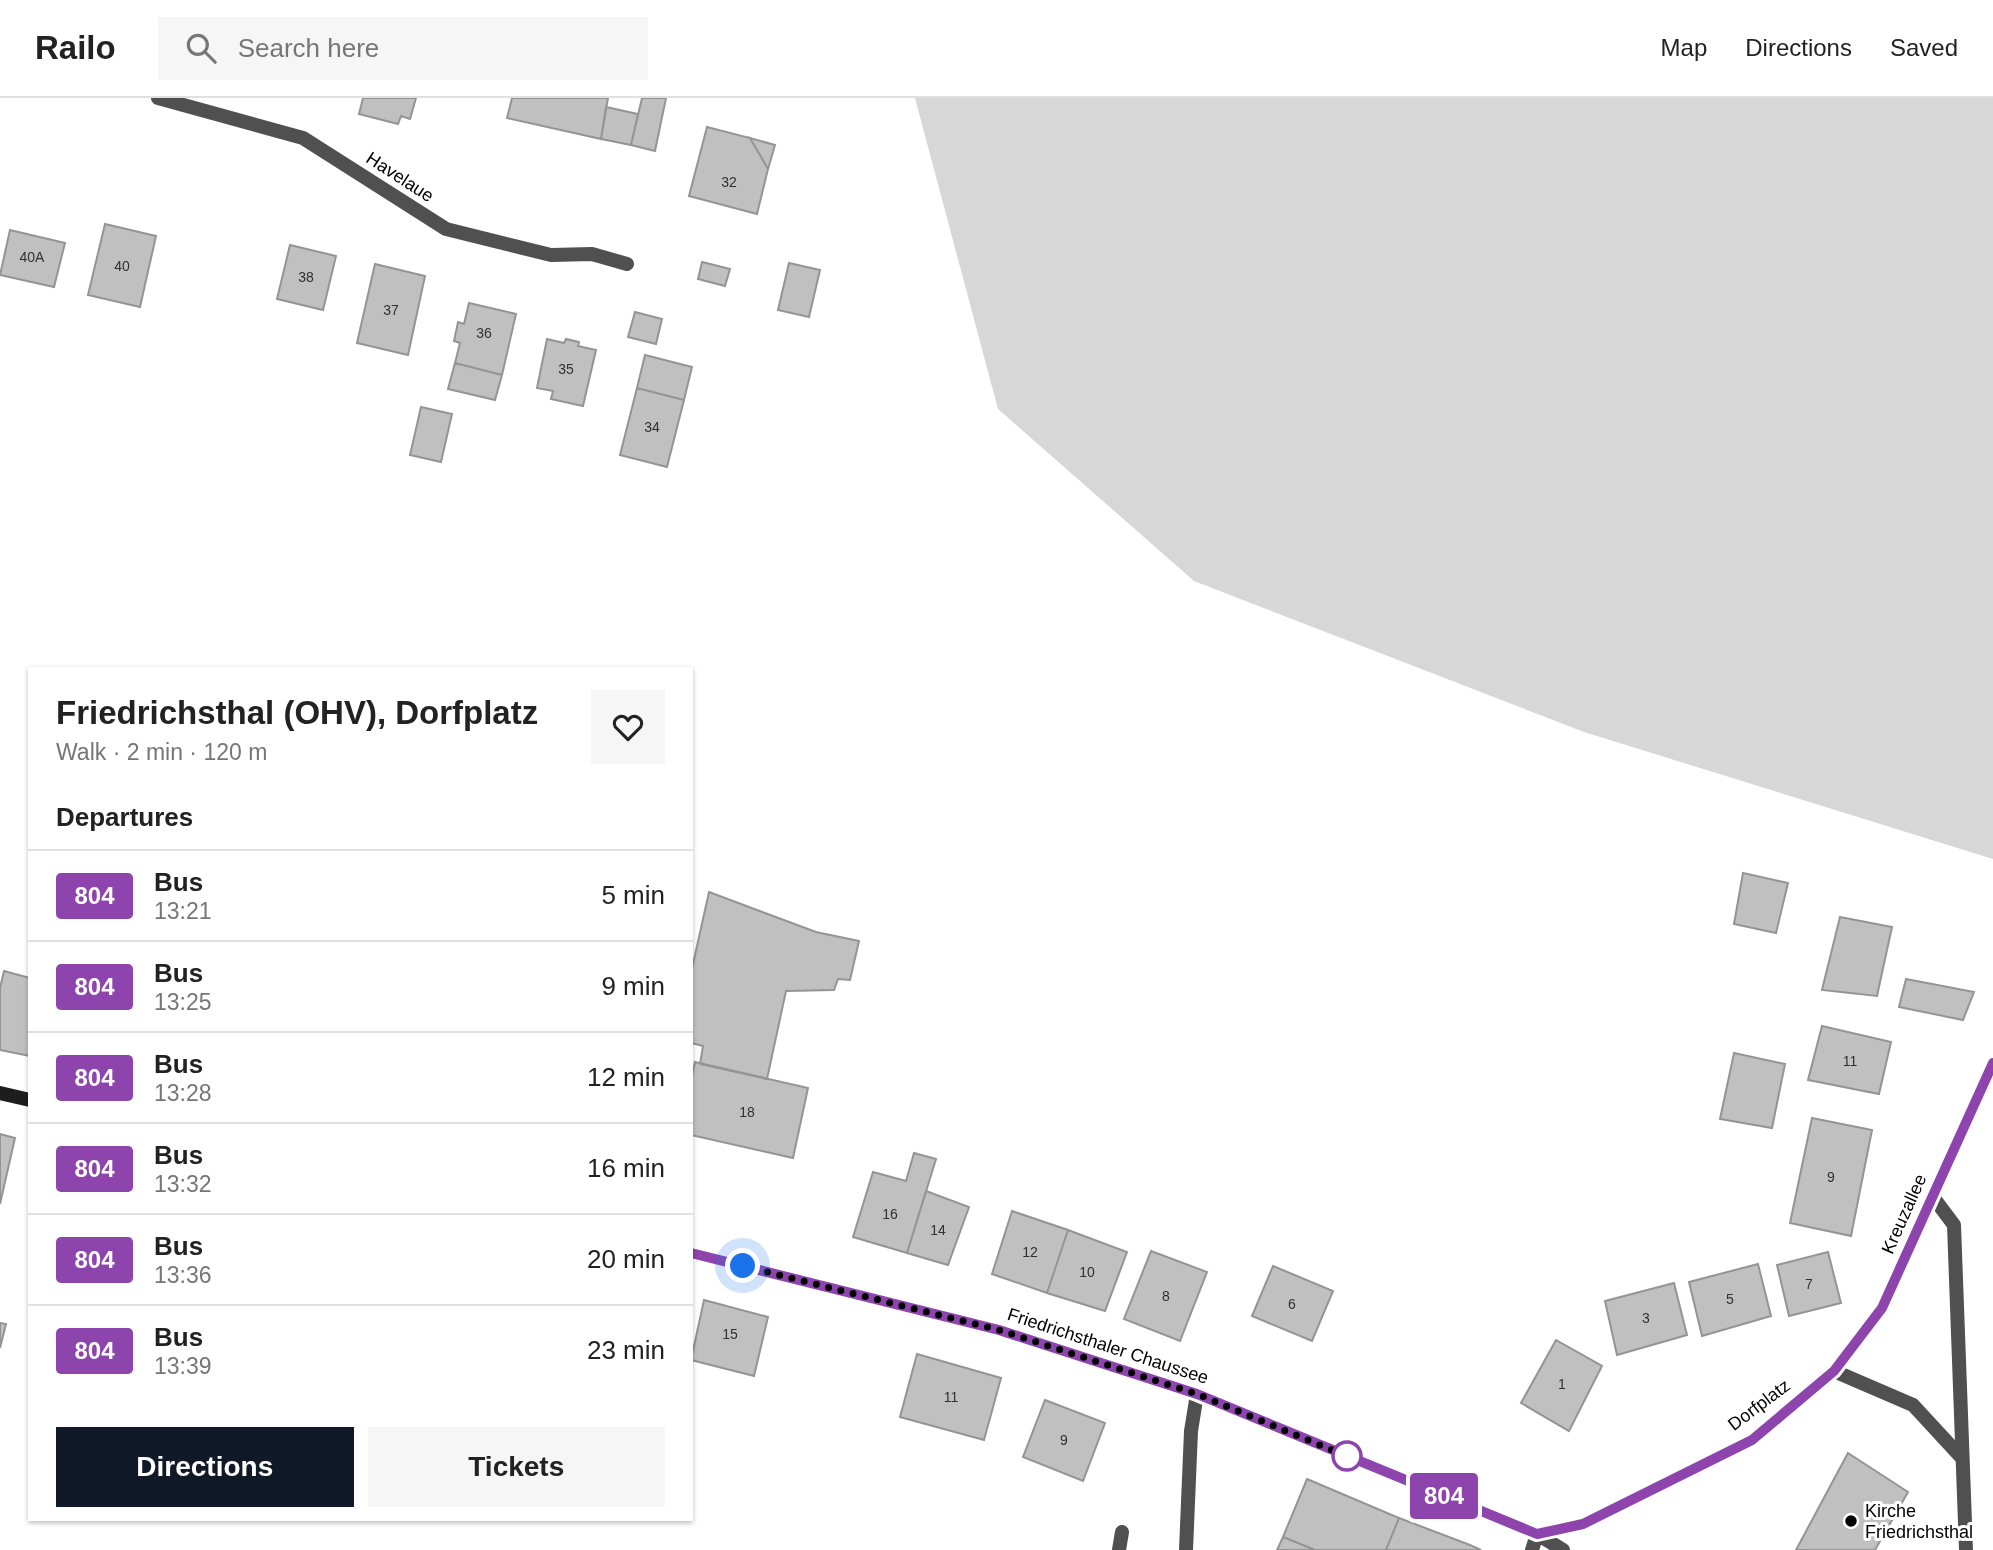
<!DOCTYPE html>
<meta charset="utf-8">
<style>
body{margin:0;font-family:Helvetica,sans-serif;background:#f6f6f6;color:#222;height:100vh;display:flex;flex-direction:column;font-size:26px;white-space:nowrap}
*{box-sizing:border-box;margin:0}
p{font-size:23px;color:#767676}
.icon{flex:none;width:38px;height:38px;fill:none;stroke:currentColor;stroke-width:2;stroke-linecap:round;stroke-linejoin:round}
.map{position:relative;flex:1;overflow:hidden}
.side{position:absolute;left:28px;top:569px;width:665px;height:854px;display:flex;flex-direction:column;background:#fff;border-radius:0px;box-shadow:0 2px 5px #0004}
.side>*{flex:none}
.badge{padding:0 14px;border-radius:5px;font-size:24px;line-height:46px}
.you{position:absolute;width:35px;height:35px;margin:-18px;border:5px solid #fff;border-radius:50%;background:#1a73e8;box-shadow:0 0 0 10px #1a73e833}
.map>.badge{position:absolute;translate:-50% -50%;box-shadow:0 0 0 4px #fff}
h2{padding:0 28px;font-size:26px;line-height:63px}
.round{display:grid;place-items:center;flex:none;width:74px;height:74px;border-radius:0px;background:#f6f6f6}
.head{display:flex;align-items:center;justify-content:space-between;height:119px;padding:0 28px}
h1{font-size:33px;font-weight:800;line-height:52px}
.action{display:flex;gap:14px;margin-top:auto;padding:14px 28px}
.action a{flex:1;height:80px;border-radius:0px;background:#111827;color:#fff;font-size:28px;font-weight:800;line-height:80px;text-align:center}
.action a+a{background:#f6f6f6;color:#222}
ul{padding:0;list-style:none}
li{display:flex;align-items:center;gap:21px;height:91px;padding:0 28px;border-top:2px solid #e0e0e0}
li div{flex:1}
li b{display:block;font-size:26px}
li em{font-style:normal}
li .badge{min-width:77px;font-weight:700;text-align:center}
header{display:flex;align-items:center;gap:42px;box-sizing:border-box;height:98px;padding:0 35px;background:#fff;border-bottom:2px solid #e0e0e0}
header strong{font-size:33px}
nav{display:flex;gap:38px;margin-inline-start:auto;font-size:24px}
.search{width:490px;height:63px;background:#f6f6f6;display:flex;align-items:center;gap:18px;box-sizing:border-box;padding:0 24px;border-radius:0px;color:#767676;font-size:26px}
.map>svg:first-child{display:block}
</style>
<header>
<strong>Railo</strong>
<div class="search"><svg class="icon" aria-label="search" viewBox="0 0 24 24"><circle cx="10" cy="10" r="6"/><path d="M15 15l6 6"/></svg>Search here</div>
<nav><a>Map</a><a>Directions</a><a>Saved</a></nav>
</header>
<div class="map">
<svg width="1993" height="1452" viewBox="0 0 1993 1452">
<rect width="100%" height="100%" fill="#fff"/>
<path fill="#d7d7d7" d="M915,0H1993V761L1584,634L1194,483L998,311Z"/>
<path fill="#c0c0c0" stroke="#949494" stroke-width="2" d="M363,0H416L410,21L401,18L398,26L359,16Z
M512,0H608L601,41L507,20Z
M642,0H666L655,53L631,47Z
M606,9L638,16L631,47L601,41Z
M707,29L750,40L768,71L757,116L689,98Z
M750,40L775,47L768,71Z
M105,126L156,138L140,209L88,197Z
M10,132L65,145L54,189L0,177Z
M290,147L336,158L323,212L277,201Z
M702,164L730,171L725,188L698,181Z
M789,165L820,172L809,219L778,212Z
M375,166L425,178L408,257L357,245Z
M469,205L516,216L502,277L455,265L460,245L454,243L458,224L464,226Z
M635,214L662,221L656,246L628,239Z
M547,241L564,245L566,241L579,244L578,248L596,252L583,308L551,301L553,293L537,290Z
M645,257L692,269L684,302L637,290Z
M455,265L502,277L495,302L448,291Z
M637,290L684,302L667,369L620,357Z
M421,309L452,316L441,364L410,357Z
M1743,775L1788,785L1776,835L1734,826Z
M709,794L816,834L859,843L850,882L838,881L834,892L786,893L767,981L700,966L703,948L691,945V875Z
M1840,819L1892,829L1877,898L1822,892Z
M4,873L30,880V958L0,952V890Z
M1906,881L1974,894L1963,922L1899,909Z
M1822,928L1891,944L1879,996L1808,982Z
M1734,955L1785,966L1772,1030L1720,1021Z
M695,964L808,990L793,1060L691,1037V982Z
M1812,1020L1872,1032L1851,1138L1790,1125Z
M0,1036L15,1040L0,1106Z
M914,1055L936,1061L907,1155L853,1139L873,1074L906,1083Z
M926,1093L969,1109L948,1167L907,1155Z
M1012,1113L1068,1132L1047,1195L992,1176Z
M1068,1132L1127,1154L1105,1213L1047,1195Z
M1151,1153L1207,1174L1180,1243L1124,1221Z
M1828,1154L1841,1205L1789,1218L1777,1167Z
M1758,1166L1771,1218L1702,1238L1689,1184Z
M1273,1168L1333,1193L1312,1243L1252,1218Z
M1674,1185L1687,1237L1617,1257L1605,1203Z
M704,1202L768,1219L754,1278L691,1262Z
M0,1225L6,1226L0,1250Z
M1556,1242L1602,1268L1569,1333L1521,1305Z
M917,1256L1001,1280L984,1342L900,1319Z
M1045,1302L1105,1325L1083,1383L1023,1359Z
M1848,1355L1908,1394L1875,1452H1796Z
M1307,1381L1399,1420L1386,1452H1315L1283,1439Z
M1399,1420L1470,1447L1481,1452H1386Z
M1283,1439L1315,1452H1277Z"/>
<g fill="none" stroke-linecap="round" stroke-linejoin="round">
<path stroke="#505050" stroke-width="14" d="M1119,1452L1122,1434"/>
<path stroke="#505050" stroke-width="14" d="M158,0L303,40L446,131L551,157L592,156L627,166
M1933,1099L1954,1127L1966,1452
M1834,1273L1913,1307L1961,1359
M1537,1436L1583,1426L1752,1342L1834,1273L1882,1211L1993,965
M1537,1436L1563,1452
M1186,1452L1191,1333L1197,1296
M1532,1452L1537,1436"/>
<path stroke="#1d1d1d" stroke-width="14" d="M0,995L30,1002
M691,1155L999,1232L1197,1296L1537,1436"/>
</g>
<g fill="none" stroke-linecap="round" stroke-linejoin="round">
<g stroke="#fff" stroke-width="16">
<path id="line" d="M691,1155L999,1232L1197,1296L1537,1436L1583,1426L1752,1342L1834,1273L1882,1210L1993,965"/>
</g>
<use href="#line" stroke="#8e44ad" stroke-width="10"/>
<path stroke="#000" stroke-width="7" stroke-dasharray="0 12.6" d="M743,1168L999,1232L1197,1296L1356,1362L1347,1358"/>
</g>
<circle fill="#fff" stroke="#8e44ad" stroke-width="3.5" cx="1347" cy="1358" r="14"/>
<circle fill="#000" stroke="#fff" stroke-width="2.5" cx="1851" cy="1423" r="7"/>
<g text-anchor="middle" stroke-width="6" stroke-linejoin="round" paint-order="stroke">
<g font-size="14" fill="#303030">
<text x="729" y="89">32</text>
<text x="32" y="164">40A</text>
<text x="122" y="173">40</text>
<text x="306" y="184">38</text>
<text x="391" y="217">37</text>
<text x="484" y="240">36</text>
<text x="566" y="276">35</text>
<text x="652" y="334">34</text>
<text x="1850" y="968">11</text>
<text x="747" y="1019">18</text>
<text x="1831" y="1084">9</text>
<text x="890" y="1121">16</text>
<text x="938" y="1137">14</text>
<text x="1030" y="1159">12</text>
<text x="1087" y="1179">10</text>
<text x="1809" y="1191">7</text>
<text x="1166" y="1203">8</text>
<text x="1730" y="1206">5</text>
<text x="1292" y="1211">6</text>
<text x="1646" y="1225">3</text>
<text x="730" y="1241">15</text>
<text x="1562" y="1291">1</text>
<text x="951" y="1304">11</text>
<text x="1064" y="1347">9</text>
</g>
<g font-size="18" fill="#000" stroke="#fff">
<text transform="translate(400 79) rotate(33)" y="6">Havelaue</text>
<text transform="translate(1904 1116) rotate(-66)" y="6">Kreuzallee</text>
<text transform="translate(1108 1248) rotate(18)" y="6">Friedrichsthaler Chaussee</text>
<text transform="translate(1759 1307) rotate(-37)" y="6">Dorfplatz</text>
</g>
<g font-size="18" fill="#000" stroke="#fff" text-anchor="start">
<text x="1865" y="1419">Kirche<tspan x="1865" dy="21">Friedrichsthal</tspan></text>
</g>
</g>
</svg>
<div class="you" style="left:743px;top:1168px"></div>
<b class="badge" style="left:1444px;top:1398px;background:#8e44ad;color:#fff">804</b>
<section class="side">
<div class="head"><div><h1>Friedrichsthal (OHV), Dorfplatz</h1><p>Walk · 2 min · 120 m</p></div><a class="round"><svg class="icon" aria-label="heart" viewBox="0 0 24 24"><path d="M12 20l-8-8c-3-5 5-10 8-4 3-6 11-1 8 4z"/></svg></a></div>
<h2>Departures</h2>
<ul>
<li><span class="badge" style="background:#8e44ad;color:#fff">804</span><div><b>Bus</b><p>13:21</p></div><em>5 min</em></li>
<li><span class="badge" style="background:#8e44ad;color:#fff">804</span><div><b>Bus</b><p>13:25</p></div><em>9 min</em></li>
<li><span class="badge" style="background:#8e44ad;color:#fff">804</span><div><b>Bus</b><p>13:28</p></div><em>12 min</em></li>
<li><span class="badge" style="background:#8e44ad;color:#fff">804</span><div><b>Bus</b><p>13:32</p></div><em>16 min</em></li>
<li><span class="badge" style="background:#8e44ad;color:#fff">804</span><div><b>Bus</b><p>13:36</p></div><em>20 min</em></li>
<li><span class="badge" style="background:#8e44ad;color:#fff">804</span><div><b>Bus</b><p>13:39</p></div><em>23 min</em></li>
</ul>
<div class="action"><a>Directions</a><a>Tickets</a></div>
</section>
</div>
